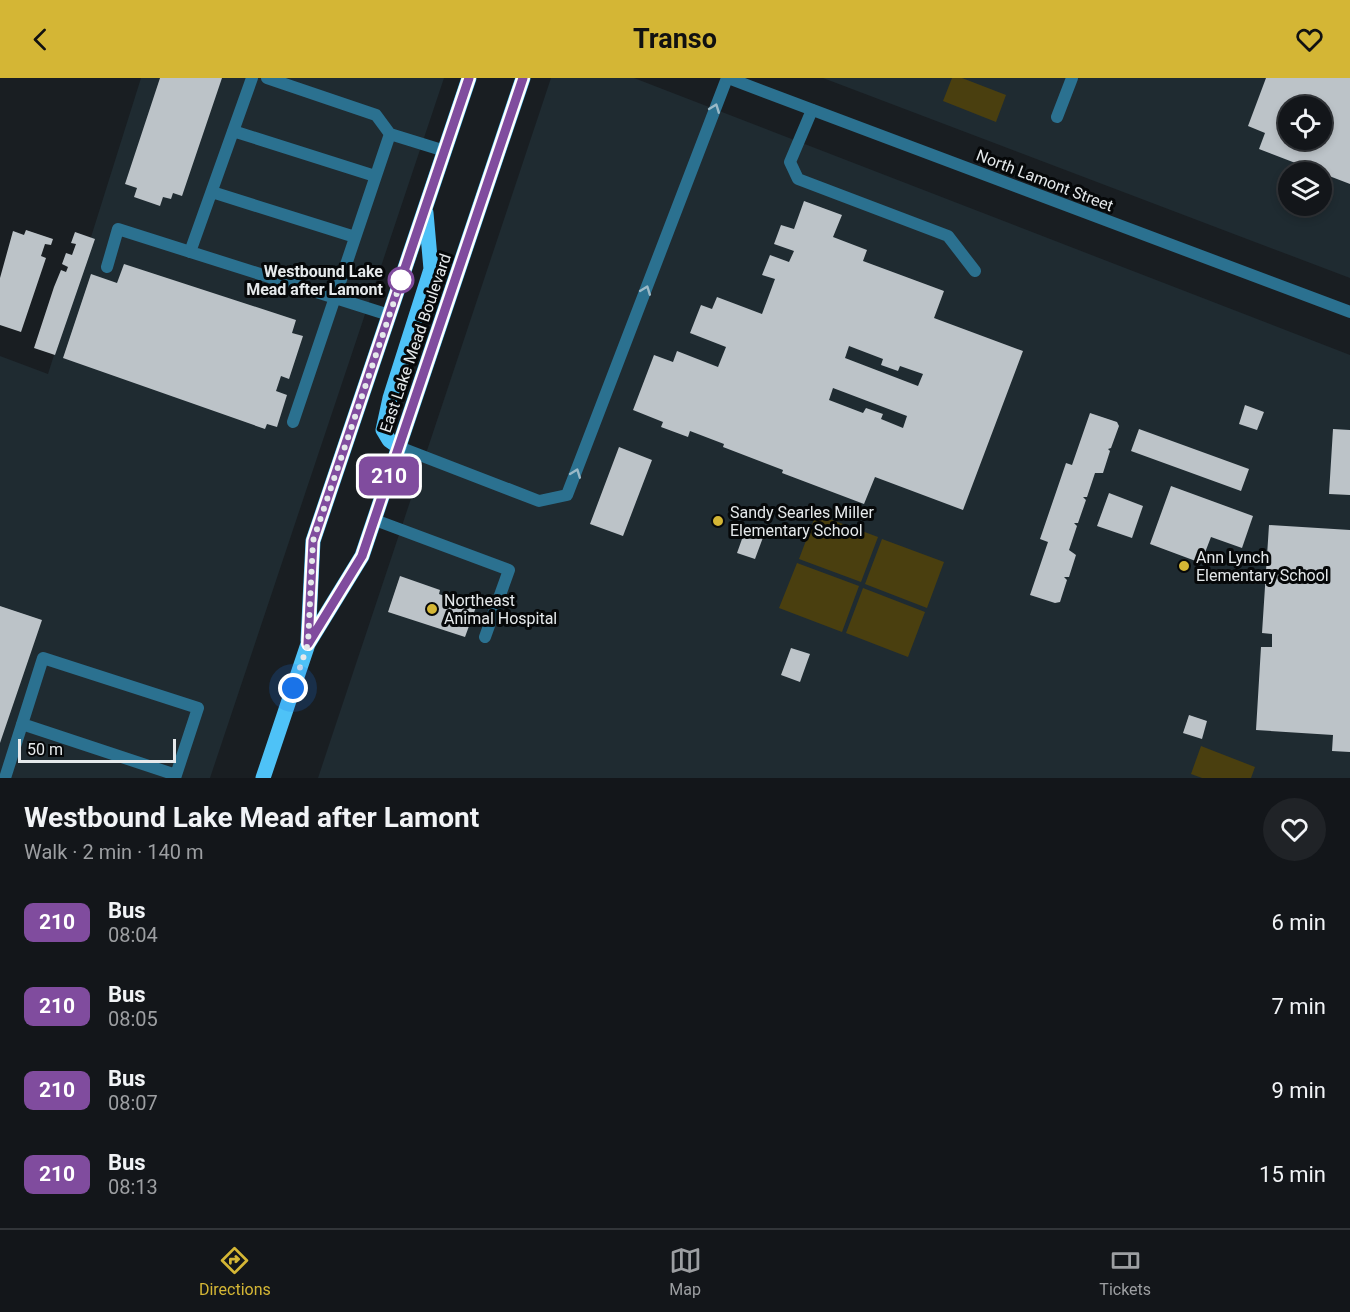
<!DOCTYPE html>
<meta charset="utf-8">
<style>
body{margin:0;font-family:Roboto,sans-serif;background:#202327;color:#f1f3f6;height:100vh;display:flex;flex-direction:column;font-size:22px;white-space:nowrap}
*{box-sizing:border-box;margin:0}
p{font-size:20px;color:#9d9fa2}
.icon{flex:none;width:33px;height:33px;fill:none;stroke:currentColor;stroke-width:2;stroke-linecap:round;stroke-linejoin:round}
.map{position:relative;height:700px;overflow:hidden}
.panel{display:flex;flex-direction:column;background:#13161a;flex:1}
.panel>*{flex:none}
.badge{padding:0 12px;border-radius:9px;font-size:21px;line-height:39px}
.fabs{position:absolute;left:1278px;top:18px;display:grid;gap:12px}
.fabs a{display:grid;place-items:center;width:54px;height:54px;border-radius:50%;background:#13161a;box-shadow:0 3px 9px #0003,0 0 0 2px #323539;font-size:30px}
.scale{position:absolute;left:18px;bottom:15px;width:158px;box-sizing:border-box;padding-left:6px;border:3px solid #e5e9eb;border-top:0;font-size:16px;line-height:21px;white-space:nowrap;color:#e5e9eb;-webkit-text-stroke:4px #060809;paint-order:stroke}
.you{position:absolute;width:30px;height:30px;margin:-15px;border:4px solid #fff;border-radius:50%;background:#1a73e8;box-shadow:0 0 0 9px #1a73e833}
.map>.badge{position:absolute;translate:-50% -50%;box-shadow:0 0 0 3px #fff}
.round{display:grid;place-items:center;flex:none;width:63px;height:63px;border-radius:32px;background:#202327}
.overview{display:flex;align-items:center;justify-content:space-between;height:102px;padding:0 24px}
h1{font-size:28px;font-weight:700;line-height:45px}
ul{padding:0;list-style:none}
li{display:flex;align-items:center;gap:18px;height:84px;padding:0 24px}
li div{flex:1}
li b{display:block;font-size:22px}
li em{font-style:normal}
li .badge{min-width:66px;font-weight:700;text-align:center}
header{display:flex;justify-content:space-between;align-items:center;height:78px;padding:0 24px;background:#d4b635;color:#111;font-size:27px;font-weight:700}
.dock{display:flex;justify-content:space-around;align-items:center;height:84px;border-top:2px solid #323539;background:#13161a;font-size:16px;color:#9d9fa2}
.dock a{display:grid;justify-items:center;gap:3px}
.dock .on{color:#d4b635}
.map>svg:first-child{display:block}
</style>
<header><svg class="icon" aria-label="back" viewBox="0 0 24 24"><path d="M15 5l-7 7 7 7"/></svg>Transo<svg class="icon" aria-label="heart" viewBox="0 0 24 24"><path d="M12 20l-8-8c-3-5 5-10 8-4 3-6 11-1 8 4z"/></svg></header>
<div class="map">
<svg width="1350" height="700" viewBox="0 0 1350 700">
<rect width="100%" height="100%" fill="#191e22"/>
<path fill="#1f2b31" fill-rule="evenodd" d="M141,0H444L210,700H0V278L48,296Z
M551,0H634L1350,277V700H318Z
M823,0H1350V200ZM1288,28H1322V62H1288ZM1288,94H1322V128H1288Z"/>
<path fill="#4a3f0f" d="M952,0H962L1006,17L996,44L943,23Z
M816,436L878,459L861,504L799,481Z
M882,461L944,484L927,530L865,506Z
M797,485L859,508L842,554L779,530Z
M863,510L925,534L908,579L846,555Z
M1201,668L1255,689L1251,700H1202L1191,696Z"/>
<path fill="#bcc3c8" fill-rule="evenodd" d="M160,0H222L182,118L173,115L171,121L163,119L160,128L134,119L137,110L125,106Z
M1266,0H1350V106L1259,71L1265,55L1248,48ZM1288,28H1322V62H1288Z
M804,123L842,137L833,159L867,172L863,183L944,213L934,240L1023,273L963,432L875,399L864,426L782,395L783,392L723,369L724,366L690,353L688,359L661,349L663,344L633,332L654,277L673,284L677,273L718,289L726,269L690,255L701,227L712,231L717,219L762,236L775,201L762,197L770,177L789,184L794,173L774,166L781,147L794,151ZM849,268L883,281L881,287L898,293L900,288L923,296L918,308L845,280ZM833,310L907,338L903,350L881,341L883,336L866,330L863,335L829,322Z
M26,152L53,161L51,167L45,166L41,178L46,180L21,254L0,247V200L13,153L24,157Z
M75,154L95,161L55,277L34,270L54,209L61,192L66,194L68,189L62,186L66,175L72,177L76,166L71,165Z
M124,186L296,242L292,255L303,258L289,301L281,298L276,313L287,317L277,349L267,346L265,351L63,280L91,196L117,205Z
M1245,327L1264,334L1257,352L1239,346Z
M1090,335L1117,344L1119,348L1111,370L1108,371L1110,373L1103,395H1095L1087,419H1083L1086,422L1078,445H1074L1077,448L1069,472L1076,477L1069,499H1064L1067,502L1060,524L1055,525L1030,517L1048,464L1040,461L1066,385L1072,387Z
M1139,351L1249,391L1241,413L1131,373Z
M1333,351L1350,352V417L1329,416Z
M619,369L652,382L623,458L590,446Z
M1171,408L1253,438L1242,470L1211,459L1201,485L1150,466Z
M1109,415L1143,428L1132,460L1097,448Z
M747,447L765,454L755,481L737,475Z
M1269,447L1350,452V674L1332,673L1333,657L1256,652L1261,569H1272V556L1262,555Z
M400,498L440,512L439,516L476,529L465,559L388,534Z
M0,528L42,542L0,665Z
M791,570L810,576L800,604L781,597Z
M1189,637L1207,643L1202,661L1183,655Z"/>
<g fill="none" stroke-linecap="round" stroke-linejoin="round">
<path stroke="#2b7190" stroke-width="12" d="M267,0L376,37L390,56L445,73
M812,32L790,84L798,101L948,158L975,193
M1057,39L1072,0
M233,53L375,98
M212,114L355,159
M190,174L252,0
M107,189L118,151L389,237
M293,344L390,56
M399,369L539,423L567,417L727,0
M375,442L509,492L485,559
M22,646L176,697
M5,700L43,580L198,630L175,700"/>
<path stroke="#2b7190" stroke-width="12" d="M728,0L1350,234"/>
<path stroke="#4ec2f7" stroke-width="15" d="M399,369L389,362L383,352L390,320L431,191L426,135
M308,563L313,463L469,0
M263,700L308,566L362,478L523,0"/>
</g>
<defs><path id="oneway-chevron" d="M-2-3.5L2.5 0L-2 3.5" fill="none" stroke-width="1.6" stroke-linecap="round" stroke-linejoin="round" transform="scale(1.5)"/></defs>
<g stroke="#9bb9c7">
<use href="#oneway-chevron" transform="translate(715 30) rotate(-69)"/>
<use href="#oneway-chevron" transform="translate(646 212) rotate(-69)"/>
<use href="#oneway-chevron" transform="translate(576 395) rotate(-69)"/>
</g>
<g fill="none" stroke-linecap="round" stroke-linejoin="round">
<g stroke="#fff" stroke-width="14">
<path id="line" d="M469,0L313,463L308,566L362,478L523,0"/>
</g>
<use href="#line" stroke="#804c9e" stroke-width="9"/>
<path stroke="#e5e9eb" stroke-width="6" stroke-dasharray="0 10.8" d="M293,610L308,566L313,463L404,194L401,202"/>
</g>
<circle fill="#fff" stroke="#804c9e" stroke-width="3" cx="401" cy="202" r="12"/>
<g fill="#d4b635" stroke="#060809" stroke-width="2">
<circle cx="718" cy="443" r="6"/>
<circle cx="1184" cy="488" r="6"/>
<circle cx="432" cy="531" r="6"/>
</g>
<g text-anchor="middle" stroke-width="6" stroke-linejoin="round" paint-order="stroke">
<g font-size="16" fill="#e5e9eb" stroke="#060809">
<text transform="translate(1045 102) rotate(21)" y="6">North Lamont Street</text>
<text transform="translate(415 265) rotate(-71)" y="6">East Lake Mead Boulevard</text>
</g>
<g font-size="16" font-weight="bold" fill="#e5e9eb" stroke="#060809" text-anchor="end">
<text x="383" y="199">Westbound Lake<tspan x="383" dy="18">Mead after Lamont</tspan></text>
</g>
<g font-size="16" fill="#e5e9eb" stroke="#060809" text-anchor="start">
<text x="730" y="440">Sandy Searles Miller<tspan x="730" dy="18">Elementary School</tspan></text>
<text x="1196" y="485">Ann Lynch<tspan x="1196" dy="18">Elementary School</tspan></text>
<text x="444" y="528">Northeast<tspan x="444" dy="18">Animal Hospital</tspan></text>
</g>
</g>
</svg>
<div class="fabs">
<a><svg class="icon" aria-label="locate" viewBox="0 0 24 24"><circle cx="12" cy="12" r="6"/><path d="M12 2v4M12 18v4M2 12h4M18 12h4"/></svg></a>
<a><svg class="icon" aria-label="layers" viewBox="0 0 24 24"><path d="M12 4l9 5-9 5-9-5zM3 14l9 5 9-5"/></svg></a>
</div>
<div class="scale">50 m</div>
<div class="you" style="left:293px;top:610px"></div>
<b class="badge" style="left:389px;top:398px;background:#804c9e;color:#fff">210</b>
</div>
<section class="panel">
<div class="overview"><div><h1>Westbound Lake Mead after Lamont</h1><p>Walk · 2 min · 140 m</p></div><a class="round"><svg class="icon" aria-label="heart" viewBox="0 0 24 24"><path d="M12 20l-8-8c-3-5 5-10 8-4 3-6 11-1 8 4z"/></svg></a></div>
<ul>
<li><span class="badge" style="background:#804c9e;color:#fff">210</span><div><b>Bus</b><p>08:04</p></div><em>6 min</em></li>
<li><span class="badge" style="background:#804c9e;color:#fff">210</span><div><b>Bus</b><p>08:05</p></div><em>7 min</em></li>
<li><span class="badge" style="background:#804c9e;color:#fff">210</span><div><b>Bus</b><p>08:07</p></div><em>9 min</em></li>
<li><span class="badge" style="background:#804c9e;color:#fff">210</span><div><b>Bus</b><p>08:13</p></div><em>15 min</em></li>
</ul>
</section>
<nav class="dock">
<a class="on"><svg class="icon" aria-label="directions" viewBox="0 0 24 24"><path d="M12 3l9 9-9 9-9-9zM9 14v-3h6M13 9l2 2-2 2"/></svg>Directions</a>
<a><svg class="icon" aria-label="map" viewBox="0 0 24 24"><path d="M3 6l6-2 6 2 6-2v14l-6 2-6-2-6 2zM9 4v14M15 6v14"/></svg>Map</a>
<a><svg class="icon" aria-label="tickets" viewBox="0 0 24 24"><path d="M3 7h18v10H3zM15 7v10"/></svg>Tickets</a>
</nav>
